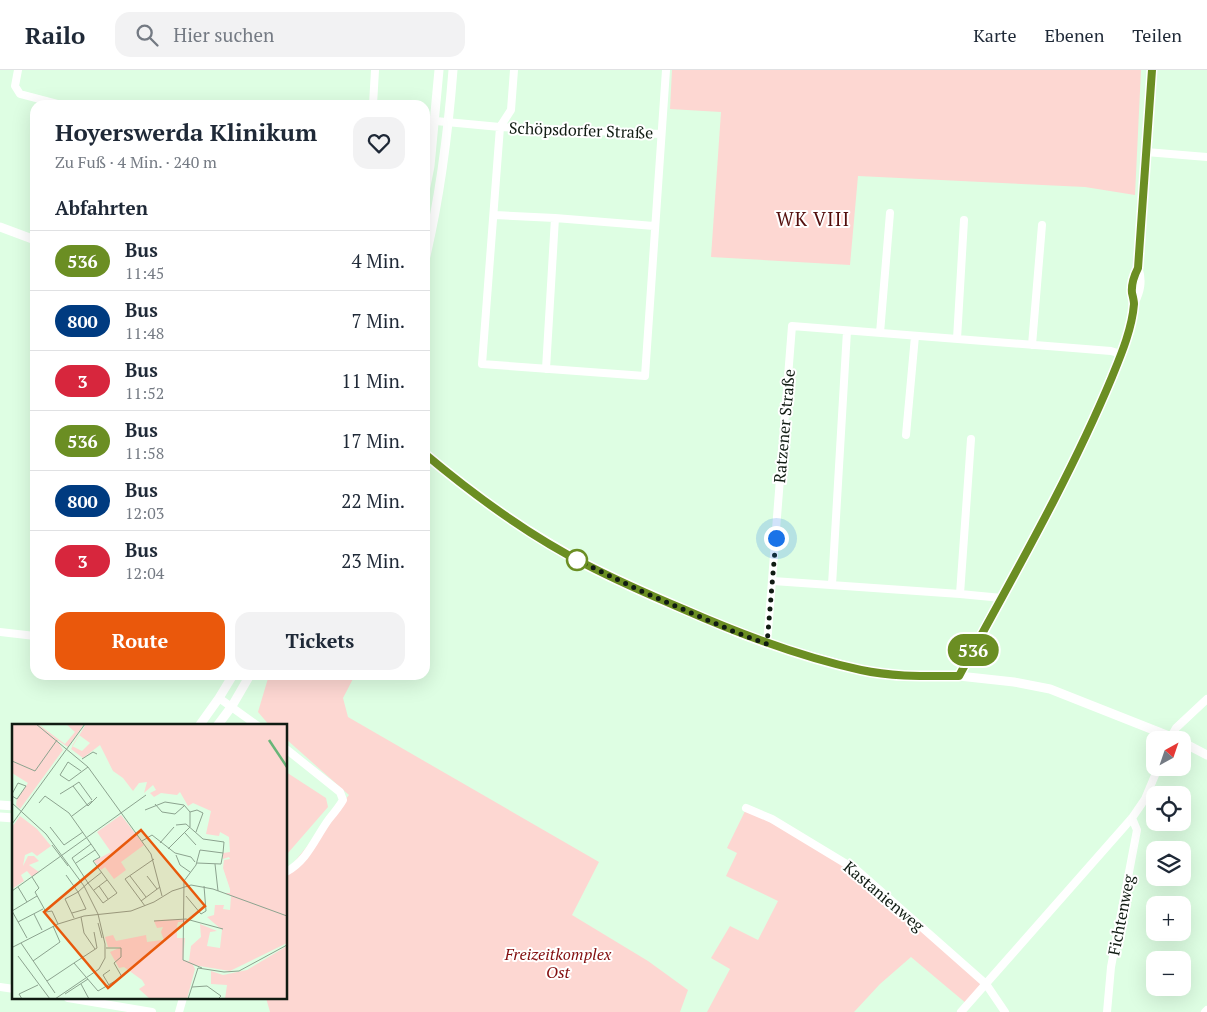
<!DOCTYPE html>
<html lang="de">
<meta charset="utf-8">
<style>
body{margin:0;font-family:"PT Serif",serif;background:#f2f2f3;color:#1f2937;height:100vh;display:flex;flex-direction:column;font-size:19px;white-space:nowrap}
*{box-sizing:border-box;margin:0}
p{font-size:16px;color:#747a83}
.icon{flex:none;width:28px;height:28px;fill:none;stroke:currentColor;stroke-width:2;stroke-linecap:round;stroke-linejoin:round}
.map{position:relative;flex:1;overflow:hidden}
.drawer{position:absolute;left:30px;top:30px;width:400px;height:580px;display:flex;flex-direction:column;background:#fff;border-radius:15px;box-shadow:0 5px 20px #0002}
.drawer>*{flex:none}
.badge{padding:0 10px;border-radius:16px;font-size:18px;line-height:32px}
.needle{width:32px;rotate:40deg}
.controls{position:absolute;left:1146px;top:661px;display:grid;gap:10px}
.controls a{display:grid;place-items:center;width:45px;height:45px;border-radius:10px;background:#fff;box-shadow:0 5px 20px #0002;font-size:25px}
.you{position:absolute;width:25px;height:25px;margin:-12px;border:4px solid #fff;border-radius:50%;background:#1a73e8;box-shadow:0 0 0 8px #1a73e833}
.map>.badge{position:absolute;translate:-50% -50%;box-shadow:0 0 0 2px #fff}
h2{padding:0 25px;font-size:19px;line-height:45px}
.round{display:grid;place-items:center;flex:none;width:52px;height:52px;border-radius:15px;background:#f2f2f3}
.head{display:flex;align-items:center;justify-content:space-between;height:85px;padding:0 25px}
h1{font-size:24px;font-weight:800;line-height:38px}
.action{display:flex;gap:10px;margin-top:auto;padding:10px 25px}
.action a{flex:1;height:58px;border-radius:15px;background:#ea580c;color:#fff;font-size:20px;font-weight:800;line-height:58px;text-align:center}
.action a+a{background:#f2f2f3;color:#1f2937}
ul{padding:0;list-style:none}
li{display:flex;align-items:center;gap:15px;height:60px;padding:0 25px;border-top:1px solid #e0e1e3}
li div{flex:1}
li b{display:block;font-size:19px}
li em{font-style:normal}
li .badge{min-width:55px;font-weight:700;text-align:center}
header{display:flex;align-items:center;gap:30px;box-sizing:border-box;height:70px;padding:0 25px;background:#fff;border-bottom:1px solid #e0e1e3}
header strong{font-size:24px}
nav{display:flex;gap:28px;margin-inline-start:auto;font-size:18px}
.search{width:350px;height:45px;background:#f2f2f3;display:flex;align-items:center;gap:12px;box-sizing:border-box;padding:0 18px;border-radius:15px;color:#747a83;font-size:19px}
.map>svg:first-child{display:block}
</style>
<header>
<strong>Railo</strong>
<div class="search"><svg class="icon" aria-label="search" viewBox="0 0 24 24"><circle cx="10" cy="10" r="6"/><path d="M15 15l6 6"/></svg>Hier suchen</div>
<nav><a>Karte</a><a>Ebenen</a><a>Teilen</a></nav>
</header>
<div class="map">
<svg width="1207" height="942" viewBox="0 0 1207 942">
<rect width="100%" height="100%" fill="#defee3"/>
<path fill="#fdd7d2" d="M672,0H1141L1135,125L1085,117L858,106L850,195L711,187L721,42L670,39Z
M269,605H355L343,628L348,647L599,792L572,845L648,891L688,920L680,942H270L266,928H286V802L349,725L286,669V656H270L258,642Z
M286,702L326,728L328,737L288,783V791L286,792Z
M746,739L858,801L985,914L967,934L911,887L880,914L854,942H707L730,899L711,888L730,856L758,870L778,831L726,806L737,783L727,778Z"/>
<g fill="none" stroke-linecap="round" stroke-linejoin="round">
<path stroke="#fff" stroke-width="8" d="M18,0L15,16L20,24L62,35
M373,35L375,0
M425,50L500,57L511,40L514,0
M661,64L500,57L482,294L645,306L666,0
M1146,82L1207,87
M495,145L555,148L654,156
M880,263L890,143
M957,269L964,150
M1032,275L1042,155
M546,299L555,148
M906,365L915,266
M773,511L960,524L1002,528
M832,515L847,261
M960,524L971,369
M0,562L35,566
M767,574L792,256L1111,281L1121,284
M219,628L258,656
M1169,670L1176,658L1207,629
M286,679L340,722L343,730C339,737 334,743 329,749C315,768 308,790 286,802
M746,738L772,749L858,801L986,914L1005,942
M0,917L14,919
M68,928L152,942
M179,942L183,928
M961,942L1132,748L1145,729L1158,698
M1107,942L1111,897L1137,760L1132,748
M1205,942L1207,940"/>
<path stroke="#fff" stroke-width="9" d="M425,121L430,96L439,0
M0,157L35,170
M425,190C440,127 448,64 453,0
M1134,233C1140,221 1142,211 1138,198
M425,384L474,424L505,446L580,491L641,521L735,562L767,574L862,600L897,606H959L1014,612L1050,619L1179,670
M959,606C1013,506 1070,408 1113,304C1122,283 1132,257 1134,234C1134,231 1132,227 1132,223C1131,214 1134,206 1138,198L1152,0
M199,656L219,628L233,605
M217,656L232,636L250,605
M1182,672L1207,685
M0,735L14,736
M0,747L14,748"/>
</g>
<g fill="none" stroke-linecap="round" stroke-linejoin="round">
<g stroke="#fff" stroke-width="11">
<path id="line" d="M425,384C475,426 528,465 587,495C618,511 650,525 683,539C740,564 800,587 861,600C893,607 926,606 959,606C1012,508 1069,410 1112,307C1121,285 1132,259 1134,234C1134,231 1133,227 1132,223C1131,214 1134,206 1138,198L1152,0"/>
</g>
<use href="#line" stroke="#6b8e23" stroke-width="8"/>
<path stroke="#101b12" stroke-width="5" stroke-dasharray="0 9" d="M577,490L641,521L735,562L767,574L776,468"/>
</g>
<circle fill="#fff" stroke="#6b8e23" stroke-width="2.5" cx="577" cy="490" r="10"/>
<g text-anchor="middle" stroke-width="4" stroke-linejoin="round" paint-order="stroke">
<g font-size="16" fill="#101b12" stroke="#fff">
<text transform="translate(581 60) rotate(2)" y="6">Schöpsdorfer Straße</text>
<text transform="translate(784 356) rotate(-85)" y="6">Ratzener Straße</text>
<text transform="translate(884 826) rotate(40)" y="6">Kastanienweg</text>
<text transform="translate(1121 845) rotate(-79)" y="6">Fichtenweg</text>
</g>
<g font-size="16" font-style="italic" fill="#830f10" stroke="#fff">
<text x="558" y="890">Freizeitkomplex<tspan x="558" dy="18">Ost</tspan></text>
</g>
<g font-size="19" letter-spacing="1" fill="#530e0c" stroke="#fff">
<text x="813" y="156">WK VIII</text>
</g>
</g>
<g transform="translate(12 654)">
<rect width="275" height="275" fill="#defee3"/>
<path d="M0,0H26L53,20L63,8L54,0H72L56,23L45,16L51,26L8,85L4,81L5,75L16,59L0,49ZM74,0H275V219L218,247L181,241L183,245L175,275H138L127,265L133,261L130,256L112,243L107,244L98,228L109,223H96L93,213L101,211L104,217L134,211L135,218L150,216L153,219L149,208L151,203L145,204L142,197L145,196L173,195V198H166L165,202V214H173L171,236L177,237L179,222L189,213L188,200L205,207L198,208L195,222L208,224L210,206L195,193L202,191L203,181H212L211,185L218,186L219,172L213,169H218V165L211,144L212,136L218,135L217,133L211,135V129L218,128L217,113L208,108L207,112L194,110L199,87L181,79L176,82L168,68L165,71L149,69L142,73L138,69L144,66L141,61L132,69L135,58L127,59L121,67L111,54L101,47L88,21L71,34L59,25ZM67,11L78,19L70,27L60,22ZM109,91L132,121L109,138L114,146L102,155L93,143L89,146L82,137L99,128L85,108ZM8,92L25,105L39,122L25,132L20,128L13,131L11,142L16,132H22L27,137L17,141L27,148L20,153L15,147L9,151L12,157L0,165V103ZM275,222V275H213L215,261L199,260V247L211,251L235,246Z" fill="#fdd7d2" fill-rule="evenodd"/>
<path fill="none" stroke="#68b578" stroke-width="2.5" d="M257,16L275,43"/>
<path fill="none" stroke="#8ca38f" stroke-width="1" d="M24,0L76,43L139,130L150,172M70,35L81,28L85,30M0,37L23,47L45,16M69,47L56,38L48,51L57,57L76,43M0,70L6,59L14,62L5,75L0,72M48,70L61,62M80,76L67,58L61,62L76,82L85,73M0,79L34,110L72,162L86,190L93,220V234L87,245L43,275M27,79L33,72L57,89L79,120L60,134L76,159L66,168L74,185L60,189M143,80L150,88L163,90L172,82M133,86L153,78L172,81L178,88V103L156,125M178,88L185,86L191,89L184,108M60,92L80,77M0,100L73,0M164,101L174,100L191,115L212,118L211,129L188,126L184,141L172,157L171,236L190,244M38,103L52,121L71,108M173,109L184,121M130,117L140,111L163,129L179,133L183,138M148,119L162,103M79,120L88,133L81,137L105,169L91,179L76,159L90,148M40,121L56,142M164,131L168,141L178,148M64,139L83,126M185,139L209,140L211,129M203,140L206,167M54,151L66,168L53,175L62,194M118,152L134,173M135,152L145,165M20,153L27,164L23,168L34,188L40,187L46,200M87,162L96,175M6,163L15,178M82,166L95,156M0,167L134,71M174,172L189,190L194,187L192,162M129,177L148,163M133,182L113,155L142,135M0,187L15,214M0,187L25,172M22,190L30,206M69,193L72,209L83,225M142,197L174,195L211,205M6,198L31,185M86,199L90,214M9,219L43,269M1,223L46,200L72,192L119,187L142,178L160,167L179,161L201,165L275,192M6,232L38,275M21,237L48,218L41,202M62,239L85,224L82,208M35,257L62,239L86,267L110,253L102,239L109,233V224H94M69,260L77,275M97,261L91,251L98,246M180,263L195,262L209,272L206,275M53,270L76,255M10,275L7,270L26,261M176,275L186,244L212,248L227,247L275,221"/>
<path fill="#e8590c" fill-opacity="0.15" stroke="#e8590c" stroke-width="2.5" d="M129,106L193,182L96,264L32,188Z"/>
<rect width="275" height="275" fill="none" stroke="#101b12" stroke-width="2.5"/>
</g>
</svg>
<div class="controls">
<a><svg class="needle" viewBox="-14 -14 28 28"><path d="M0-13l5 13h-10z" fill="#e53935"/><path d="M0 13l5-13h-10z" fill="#747a83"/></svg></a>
<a><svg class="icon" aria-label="locate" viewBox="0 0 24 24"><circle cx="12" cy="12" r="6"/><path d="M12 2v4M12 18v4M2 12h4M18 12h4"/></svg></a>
<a><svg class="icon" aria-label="layers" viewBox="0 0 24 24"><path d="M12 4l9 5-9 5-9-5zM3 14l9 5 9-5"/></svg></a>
<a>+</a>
<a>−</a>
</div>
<div class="you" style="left:776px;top:468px"></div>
<b class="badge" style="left:973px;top:580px;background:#6b8e23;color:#fff">536</b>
<section class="drawer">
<div class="head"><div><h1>Hoyerswerda Klinikum</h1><p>Zu Fuß · 4 Min. · 240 m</p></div><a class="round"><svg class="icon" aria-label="heart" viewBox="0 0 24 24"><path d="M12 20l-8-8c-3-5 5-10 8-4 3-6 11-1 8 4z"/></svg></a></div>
<h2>Abfahrten</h2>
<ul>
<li><span class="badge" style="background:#6b8e23;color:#fff">536</span><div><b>Bus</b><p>11:45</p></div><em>4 Min.</em></li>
<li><span class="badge" style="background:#003b80;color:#fff">800</span><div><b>Bus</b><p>11:48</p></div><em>7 Min.</em></li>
<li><span class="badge" style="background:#d7263d;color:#fff">3</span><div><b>Bus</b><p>11:52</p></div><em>11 Min.</em></li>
<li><span class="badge" style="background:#6b8e23;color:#fff">536</span><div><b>Bus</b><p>11:58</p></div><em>17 Min.</em></li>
<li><span class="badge" style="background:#003b80;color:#fff">800</span><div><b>Bus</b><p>12:03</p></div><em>22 Min.</em></li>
<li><span class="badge" style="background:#d7263d;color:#fff">3</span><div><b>Bus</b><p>12:04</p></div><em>23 Min.</em></li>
</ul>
<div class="action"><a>Route</a><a>Tickets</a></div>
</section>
</div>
